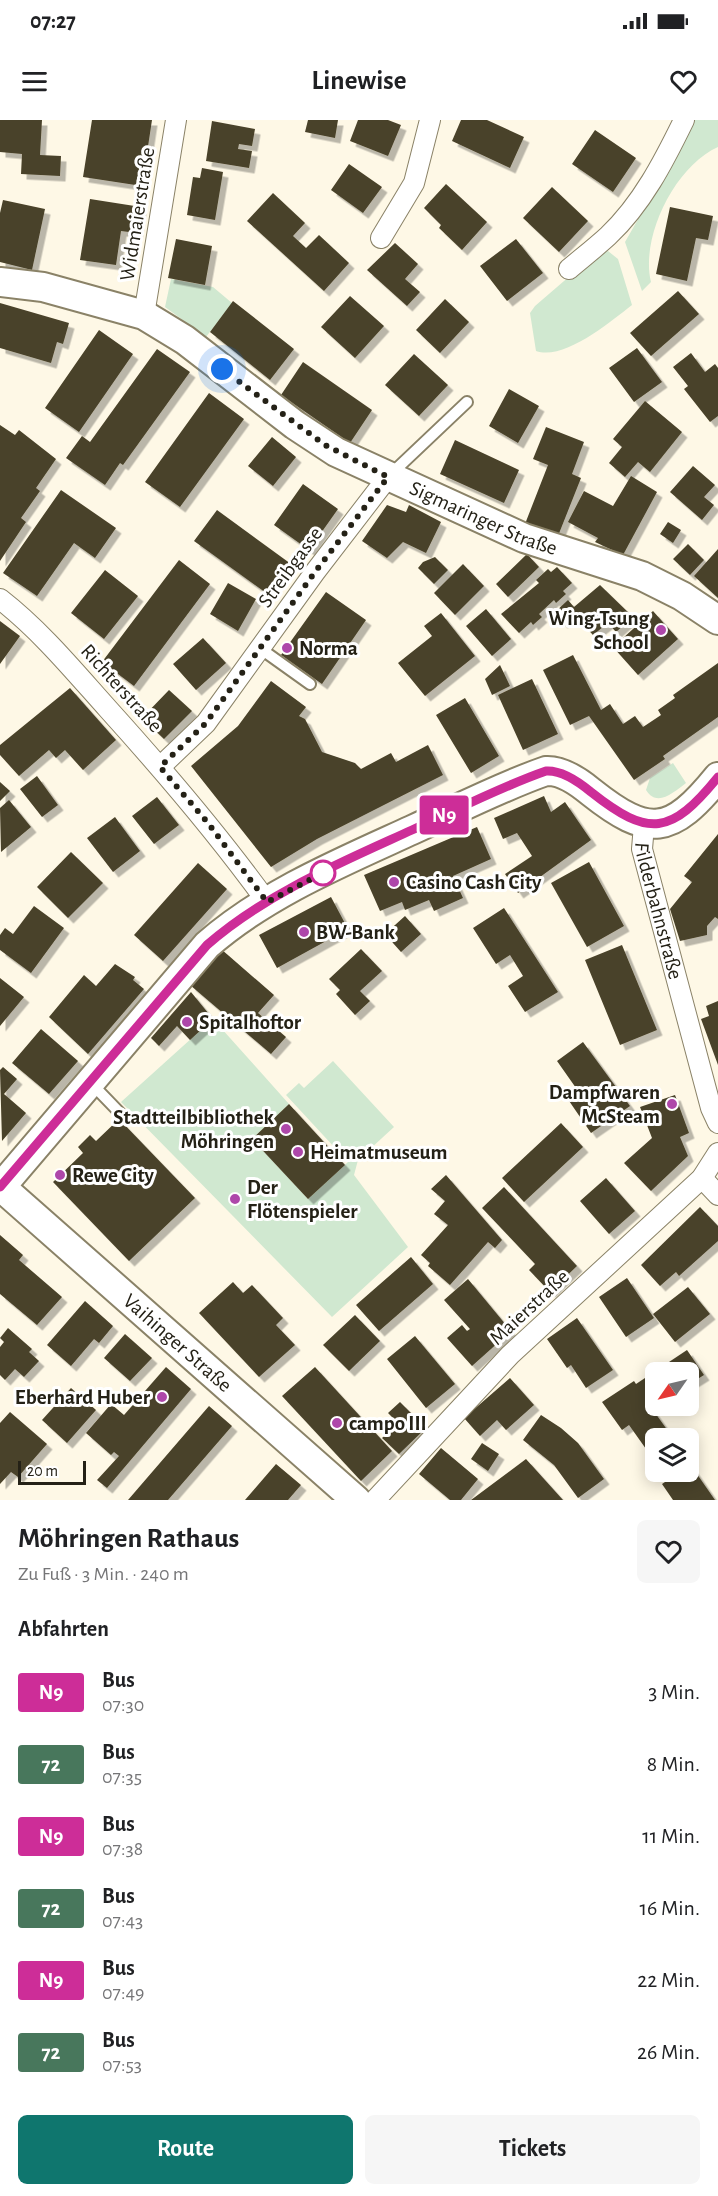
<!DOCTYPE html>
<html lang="de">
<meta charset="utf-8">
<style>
body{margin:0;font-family:"Alegreya Sans",sans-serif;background:#f6f6f6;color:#202124;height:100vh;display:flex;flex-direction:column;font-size:22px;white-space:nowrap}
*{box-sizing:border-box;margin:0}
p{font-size:20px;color:#757577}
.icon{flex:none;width:33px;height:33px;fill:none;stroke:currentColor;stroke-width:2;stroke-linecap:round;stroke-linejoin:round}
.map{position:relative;height:1380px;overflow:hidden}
.details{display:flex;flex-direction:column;background:#fff;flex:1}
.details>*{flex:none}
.badge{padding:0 12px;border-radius:4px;font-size:21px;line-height:39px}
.needle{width:39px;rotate:236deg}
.controls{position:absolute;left:645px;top:1242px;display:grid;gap:12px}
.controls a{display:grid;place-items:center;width:54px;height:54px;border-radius:9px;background:#fff;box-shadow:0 3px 15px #0003;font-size:30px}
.scale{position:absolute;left:18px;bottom:15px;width:68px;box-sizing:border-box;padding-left:6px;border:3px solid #242116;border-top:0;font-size:16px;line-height:21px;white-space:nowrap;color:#242116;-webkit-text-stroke:4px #fff;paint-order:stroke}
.you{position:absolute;width:30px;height:30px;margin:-15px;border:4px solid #fff;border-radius:50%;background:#1a73e8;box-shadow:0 0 0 9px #1a73e833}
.map>.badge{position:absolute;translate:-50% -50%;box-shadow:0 0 0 3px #fff}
h2{padding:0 18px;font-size:22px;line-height:54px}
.round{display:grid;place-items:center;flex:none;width:63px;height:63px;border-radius:9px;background:#f6f6f6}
.overview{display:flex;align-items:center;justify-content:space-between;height:102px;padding:0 18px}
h1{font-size:28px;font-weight:700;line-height:45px}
.cta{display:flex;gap:12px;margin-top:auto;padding:12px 18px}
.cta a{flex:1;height:69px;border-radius:9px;background:#0f766e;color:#fff;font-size:24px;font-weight:700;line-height:69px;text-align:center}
.cta a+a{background:#f6f6f6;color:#202124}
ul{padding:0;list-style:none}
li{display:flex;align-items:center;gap:18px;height:72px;padding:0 18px}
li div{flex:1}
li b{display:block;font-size:22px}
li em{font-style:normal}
li .badge{min-width:66px;font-weight:700;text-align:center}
.status{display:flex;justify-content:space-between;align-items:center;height:42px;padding:0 30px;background:#fff;direction:ltr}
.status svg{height:16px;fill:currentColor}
header{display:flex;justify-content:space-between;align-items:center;height:78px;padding:0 18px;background:#fff;font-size:27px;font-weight:700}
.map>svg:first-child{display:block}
</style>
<div class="status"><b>07:27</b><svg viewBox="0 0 49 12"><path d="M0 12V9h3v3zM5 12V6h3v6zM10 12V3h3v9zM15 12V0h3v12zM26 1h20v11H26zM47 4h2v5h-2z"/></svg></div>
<header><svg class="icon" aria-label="menu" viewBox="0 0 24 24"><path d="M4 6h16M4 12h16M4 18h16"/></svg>Linewise<svg class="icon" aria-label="heart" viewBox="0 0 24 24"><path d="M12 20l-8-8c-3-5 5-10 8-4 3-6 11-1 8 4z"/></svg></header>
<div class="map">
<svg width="718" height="1380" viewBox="0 0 718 1380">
<defs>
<filter id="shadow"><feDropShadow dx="5.5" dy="5.5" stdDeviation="0" flood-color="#0004"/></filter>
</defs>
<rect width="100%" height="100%" fill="#fef8e6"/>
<path fill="#d0e8d0" d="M695,0H718V27C675,46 640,117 651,162L642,171L625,122Z
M608,131L618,139L632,185C610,202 564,241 536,231L530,193L535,186L593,136Z
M171,159L213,167L232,183L206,217L165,187Z
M673,643L686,663C674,672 657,688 646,670L650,658Z
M213,899L289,984L252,1019L308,1079L348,1042L286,975L299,963L304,968L333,941L394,1007L358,1040L354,1055L408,1127L332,1197L121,982Z"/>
<path fill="#4a4229" filter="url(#shadow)" d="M0,0H42L40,35L61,36L60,56L21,54L22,34L0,32Z
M92,0H152L142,66L83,57Z
M308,0H338L335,18L305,12Z
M358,0H388L401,5L388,36L350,21Z
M461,0H487L524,17L510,48L452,21Z
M212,1L255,9L252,26L239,24L238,29L252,31L249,48L206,41Z
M595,10L636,38L613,72L572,44Z
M349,44L382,67L363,93L331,70Z
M202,48L223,52L215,100L187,95L193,57L200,58Z
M446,64L487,102L462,130L439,108L441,105L424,88Z
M552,67L588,101L559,132L523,98Z
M273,73L305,103L293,116L306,128L319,115L349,143L324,171L247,101Z
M90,79L141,87L137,113L121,111L116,145L80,140Z
M3,80L45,89L32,150L0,142V93Z
M670,87L713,96L708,120L696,118L687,161L656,154Z
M176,119L212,126L205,165L168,158Z
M516,119L543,153L507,181L480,146Z
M395,123L418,144L405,159L420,172L407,186L367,150Z
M678,171L699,194L651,236L630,213Z
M350,176L384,206L355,238L321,207Z
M445,179L469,202L440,233L416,210Z
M233,181L294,229L270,260L210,212Z
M0,183L69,203L63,224L57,222L51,243L0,228Z
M99,210L133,234L79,312L45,288Z
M637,228L662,262L634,282L609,248Z
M157,229L190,252L123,345L120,343L105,365L66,338L82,316L90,322Z
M691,233L705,252L715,244L718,248V296L710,302L684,269L688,266L673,247Z
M414,234L448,265L419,296L385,265Z
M303,242L372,290L350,323L281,275Z
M509,269L539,286L518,323L489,306Z
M209,273L244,299L180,387L145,362Z
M645,281L682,312L650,352L638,342L625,357L609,343L622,327L613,319Z
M0,305L15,315L19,310L56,339L36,368L40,371L21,398L26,402L0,441Z
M546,307L584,322L572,354L581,358L558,416L525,404L548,345L533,339Z
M272,317L296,337L273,366L248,346Z
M455,320L519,350L504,383L440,354Z
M693,346L715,365L704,377L714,385L702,400L670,372Z
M631,356L657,372L623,435L595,422L598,418L568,402L584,371L613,386Z
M303,364L338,389L309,430L274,405Z
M61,370L116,408L95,438L74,423L37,476L3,453Z
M387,385L406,392L409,385L441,402L426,433L403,422L387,438L362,421Z
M217,390L291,444L269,475L194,421Z
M668,402L681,410L673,423L660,414Z
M688,424L704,440L690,455L673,439Z
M718,429V478L694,456Z
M527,434L539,447L508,477L496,464Z
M435,437L448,450L434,464L418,448L423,442Z
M179,440L210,464L134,566L102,542Z
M463,444L484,466L455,495L434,473Z
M557,447L572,463L563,471L566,474L556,483L554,480L539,494L542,497L533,505L531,502L519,513L501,494L539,463L536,460L548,449L551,452Z
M105,450L138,476L104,519L71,493Z
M228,463L256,479L238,511L210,494Z
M600,465L633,497L616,512L608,503L593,515L573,493L562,503L554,493L568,480L574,487Z
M326,472L366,500L322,564L281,535Z
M486,489L511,519L492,536L466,506Z
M653,491L678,519L638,555L613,527Z
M441,493L475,536L425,576L398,543L432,516L424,506Z
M0,501L20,516L0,544Z
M203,518L226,543L196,570L173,544Z
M573,535L601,590L610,584L623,604L635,596L643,607L661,595L658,590L675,578L673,575L718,543V597L663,636L665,639L634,660L589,596L570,605L543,550Z
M500,545L510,566L492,575L485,559Z
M532,559L558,614L523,630L498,575Z
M271,561L306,587L299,596L305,599L322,632L355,643L361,649L391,633L396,642L428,625L443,655L317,719L271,747L191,646L238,606Z
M70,568L116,620L83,650L65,630L56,638L49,630L19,656L0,635V625Z
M169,570L192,591L164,619L142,598Z
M465,578L499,636L471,653L436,595Z
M37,656L58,685L42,697L20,669Z
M0,662L10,671L0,681Z
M544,676L551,692L565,682L591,720L518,773L505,754L532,736L517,713L503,719L494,698Z
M157,677L179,705L154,724L132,696Z
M9,680L31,707L1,732L0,688Z
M115,697L140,731L113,752L87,718Z
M477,707L491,739L453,756L463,778L434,791L429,780L405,790L402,782L380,791L364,755Z
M718,714V799L715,797L707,806V815L680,821L670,789L692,762L684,756Z
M71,732L103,763L68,798L37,767Z
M589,742L624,806L587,827L551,763Z
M198,743L227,769L163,841L134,815Z
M331,777L348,809L277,848L259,815Z
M34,786L64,808L31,853L0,830V815L5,808L13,814Z
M504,788L558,872L525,892L508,866L523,856L510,835L496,844L473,808Z
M405,796L421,814L401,832L385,814Z
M622,825L657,910L620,925L585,840Z
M221,829L274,875L258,893L286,917L271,934L190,865Z
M361,829L382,851L360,871L370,881L355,895L336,874L340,870L329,859Z
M115,844L135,857L133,860L144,869L88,934L49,897L84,855L96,866Z
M0,858L24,877L0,906Z
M191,872L213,899L190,920L177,906L159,926L151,918Z
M718,881V945L701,899L709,896L706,886Z
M41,909L78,941L49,974L12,943Z
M583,922L630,986L591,1013L565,975L576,968L557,941Z
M3,947L17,959L4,974L26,993L2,1021L0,950Z
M675,975L689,1013L680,1017L688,1036L651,1071L624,1043L652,1018L640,987Z
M289,984L345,1045L308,1079L252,1019Z
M119,999L195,1078L129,1141L53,1062L83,1033L78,1027L90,1015L96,1021Z
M561,1003L583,1027L524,1082L502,1058Z
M446,1055L502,1120L495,1128L488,1122L450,1165L428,1146L430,1143L421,1135L448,1105L434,1094L445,1081L431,1069Z
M606,1058L635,1091L609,1114L580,1081Z
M504,1067L577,1146L550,1172L529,1150L535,1144L482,1088Z
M700,1087L718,1106V1121L679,1156L676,1152L660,1166L641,1145Z
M0,1115L23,1135L19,1140L62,1177L37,1205L0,1174Z
M411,1137L433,1164L379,1211L356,1185Z
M627,1158L654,1198L626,1217L599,1177Z
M468,1159L511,1211L472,1246L447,1218L462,1205L467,1211L470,1209L444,1180Z
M233,1162L243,1173L252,1165L283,1198L276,1205L295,1225L259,1257L199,1193Z
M688,1167L710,1194L675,1222L653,1194Z
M85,1181L113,1206L99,1223L94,1219L71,1246L47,1225Z
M355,1195L380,1221L349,1251L323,1225Z
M577,1198L613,1250L586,1268L571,1245L567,1248L547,1219Z
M8,1208L32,1229L29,1232L39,1241L24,1257L15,1249L5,1260L0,1255V1227L4,1222L0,1218Z
M125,1214L152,1238L130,1261L104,1238Z
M415,1216L455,1264L426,1288L387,1239Z
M687,1230L704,1255L688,1265V1252H656V1286H659L653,1290L673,1318H656V1332L651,1336L629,1305L622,1310L602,1282L634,1261L636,1264Z
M166,1247L191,1269L107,1368L97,1360L119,1336L114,1332L111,1335L86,1313L111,1284L124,1295Z
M315,1247L392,1331L361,1361L282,1276Z
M510,1258L534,1285L506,1310L497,1300L480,1316L464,1298Z
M71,1268L96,1290L67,1323L42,1300Z
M400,1282L426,1308L399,1334L382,1318L398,1303L388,1293Z
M209,1286L232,1306L168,1380H128Z
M10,1292L47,1324L18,1357L11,1352L0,1364V1303Z
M541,1295L561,1308L578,1323L604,1359L578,1378L554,1345L523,1320Z
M482,1323L499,1334L488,1351L471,1339Z
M441,1328L478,1359L461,1380H450L419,1354Z
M526,1339L563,1380H471Z
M276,1344L301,1365L288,1380H245Z
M690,1344L715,1380H673L662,1364L680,1352H688Z"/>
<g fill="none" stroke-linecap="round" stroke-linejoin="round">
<g stroke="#8a8267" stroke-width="14">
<path id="lane" d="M390,355L467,282
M261,529L310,564
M91,963L120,993"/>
</g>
<g stroke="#8a8267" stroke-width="22">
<g id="street">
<path d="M381,118L414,63L430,0"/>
<path d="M569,149C582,138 596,127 608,116C642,84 664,41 684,0"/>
<path d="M144,195L176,0"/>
<path d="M0,479C41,511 73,550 108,589C164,651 218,714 267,782"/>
<path d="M160,647L206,603L315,452L388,357"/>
<path id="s1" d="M644,705L642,729L711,988L718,1003"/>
<path d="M702,1058L718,1075"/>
<path d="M375,1380L510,1235L702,1058L718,1033"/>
</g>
</g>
<g stroke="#8a8267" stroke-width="32">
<g id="secondary">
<path id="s2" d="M0,162L43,167L144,195L185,220L295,305L336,332L524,418L642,456L682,476L718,500"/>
<path id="s3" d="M0,1066L356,1380"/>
<path d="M1,1067L207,825C265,774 342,742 412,710C456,690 500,667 546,651C562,650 579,662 591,672C649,718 671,715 718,657"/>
</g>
</g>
<use href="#lane" stroke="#fff" stroke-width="10"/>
<use href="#street" stroke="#fff" stroke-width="20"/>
<use href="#secondary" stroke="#fff" stroke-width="28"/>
</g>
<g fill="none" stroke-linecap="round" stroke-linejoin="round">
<g stroke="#fff" stroke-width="14">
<path id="line" d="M0,1067L207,825C265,774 342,742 412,710C456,690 500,667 546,651C562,650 579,662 591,672C649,718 671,715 718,657"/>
</g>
<use href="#line" stroke="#cd2d98" stroke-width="9"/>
<path stroke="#242116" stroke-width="6" stroke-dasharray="0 10.8" d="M222,249L325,325L388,357L315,452L206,603L160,647L208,703L267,782L323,753"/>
</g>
<g fill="#ae47aa" stroke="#fff" stroke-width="2">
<circle cx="661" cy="510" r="6"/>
<circle cx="287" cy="528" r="6"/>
<circle cx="394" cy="762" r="6"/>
<circle cx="304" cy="812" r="6"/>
<circle cx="187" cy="902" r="6"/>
<circle cx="672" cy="984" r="6"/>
<circle cx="286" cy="1009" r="6"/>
<circle cx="298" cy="1032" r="6"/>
<circle cx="60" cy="1055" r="6"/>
<circle cx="235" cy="1079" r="6"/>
<circle cx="162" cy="1277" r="6"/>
<circle cx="337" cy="1303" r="6"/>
</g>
<circle fill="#fff" stroke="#cd2d98" stroke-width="3" cx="323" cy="753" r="12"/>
<g text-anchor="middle" stroke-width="6" stroke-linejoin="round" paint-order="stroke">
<g font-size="21" fill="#242116" stroke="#fff">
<text transform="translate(137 94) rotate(-81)" y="7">Widmaierstraße</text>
<text dy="7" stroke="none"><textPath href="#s2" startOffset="546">Sigmaringer Straße</textPath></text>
<text transform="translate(290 447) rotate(-54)" y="7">Streibgasse</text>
<text transform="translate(122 568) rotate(48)" y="7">Richterstraße</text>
<text dy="7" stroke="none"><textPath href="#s1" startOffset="88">Filderbahnstraße</textPath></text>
<text transform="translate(529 1187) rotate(-43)" y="7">Maierstraße</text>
<text dy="7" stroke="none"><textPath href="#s3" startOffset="237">Vaihinger Straße</textPath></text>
</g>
<g font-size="21" font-weight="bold" fill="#242116" stroke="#fff" text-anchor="start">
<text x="649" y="505" text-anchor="end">Wing-Tsung<tspan x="649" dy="24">School</tspan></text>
<text x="299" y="535">Norma</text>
<text x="406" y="769">Casino Cash City</text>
<text x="316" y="819">BW-Bank</text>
<text x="199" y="909">Spitalhoftor</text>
<text x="660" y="979" text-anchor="end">Dampfwaren<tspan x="660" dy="24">McSteam</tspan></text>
<text x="274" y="1004" text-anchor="end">Stadtteilbibliothek<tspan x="274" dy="24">Möhringen</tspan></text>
<text x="310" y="1039">Heimatmuseum</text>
<text x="72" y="1062">Rewe City</text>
<text x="247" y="1074">Der<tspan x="247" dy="24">Flötenspieler</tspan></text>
<text x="150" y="1284" text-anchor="end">Eberhard Huber</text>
<text x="349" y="1310">campo III</text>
</g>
</g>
</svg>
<div class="controls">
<a><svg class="needle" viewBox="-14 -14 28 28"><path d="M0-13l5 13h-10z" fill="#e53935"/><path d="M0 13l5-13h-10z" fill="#757577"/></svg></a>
<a><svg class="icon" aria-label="layers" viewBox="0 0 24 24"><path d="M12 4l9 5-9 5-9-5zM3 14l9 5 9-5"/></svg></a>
</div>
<div class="scale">20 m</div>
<div class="you" style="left:222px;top:249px"></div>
<b class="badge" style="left:444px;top:695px;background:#cd2d98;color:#fff">N9</b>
</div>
<section class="details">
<div class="overview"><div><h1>Möhringen Rathaus</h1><p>Zu Fuß · 3 Min. · 240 m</p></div><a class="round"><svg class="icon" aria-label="heart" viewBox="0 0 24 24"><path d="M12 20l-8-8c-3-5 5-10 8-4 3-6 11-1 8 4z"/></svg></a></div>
<h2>Abfahrten</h2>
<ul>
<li><span class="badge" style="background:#cd2d98;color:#fff">N9</span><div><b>Bus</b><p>07:30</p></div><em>3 Min.</em></li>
<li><span class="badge" style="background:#48775c;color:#fff">72</span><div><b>Bus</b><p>07:35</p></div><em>8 Min.</em></li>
<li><span class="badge" style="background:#cd2d98;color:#fff">N9</span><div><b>Bus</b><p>07:38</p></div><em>11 Min.</em></li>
<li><span class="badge" style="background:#48775c;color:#fff">72</span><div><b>Bus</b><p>07:43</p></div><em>16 Min.</em></li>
<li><span class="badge" style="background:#cd2d98;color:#fff">N9</span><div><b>Bus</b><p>07:49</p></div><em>22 Min.</em></li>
<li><span class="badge" style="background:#48775c;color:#fff">72</span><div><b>Bus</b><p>07:53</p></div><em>26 Min.</em></li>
</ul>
<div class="cta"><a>Route</a><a>Tickets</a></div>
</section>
